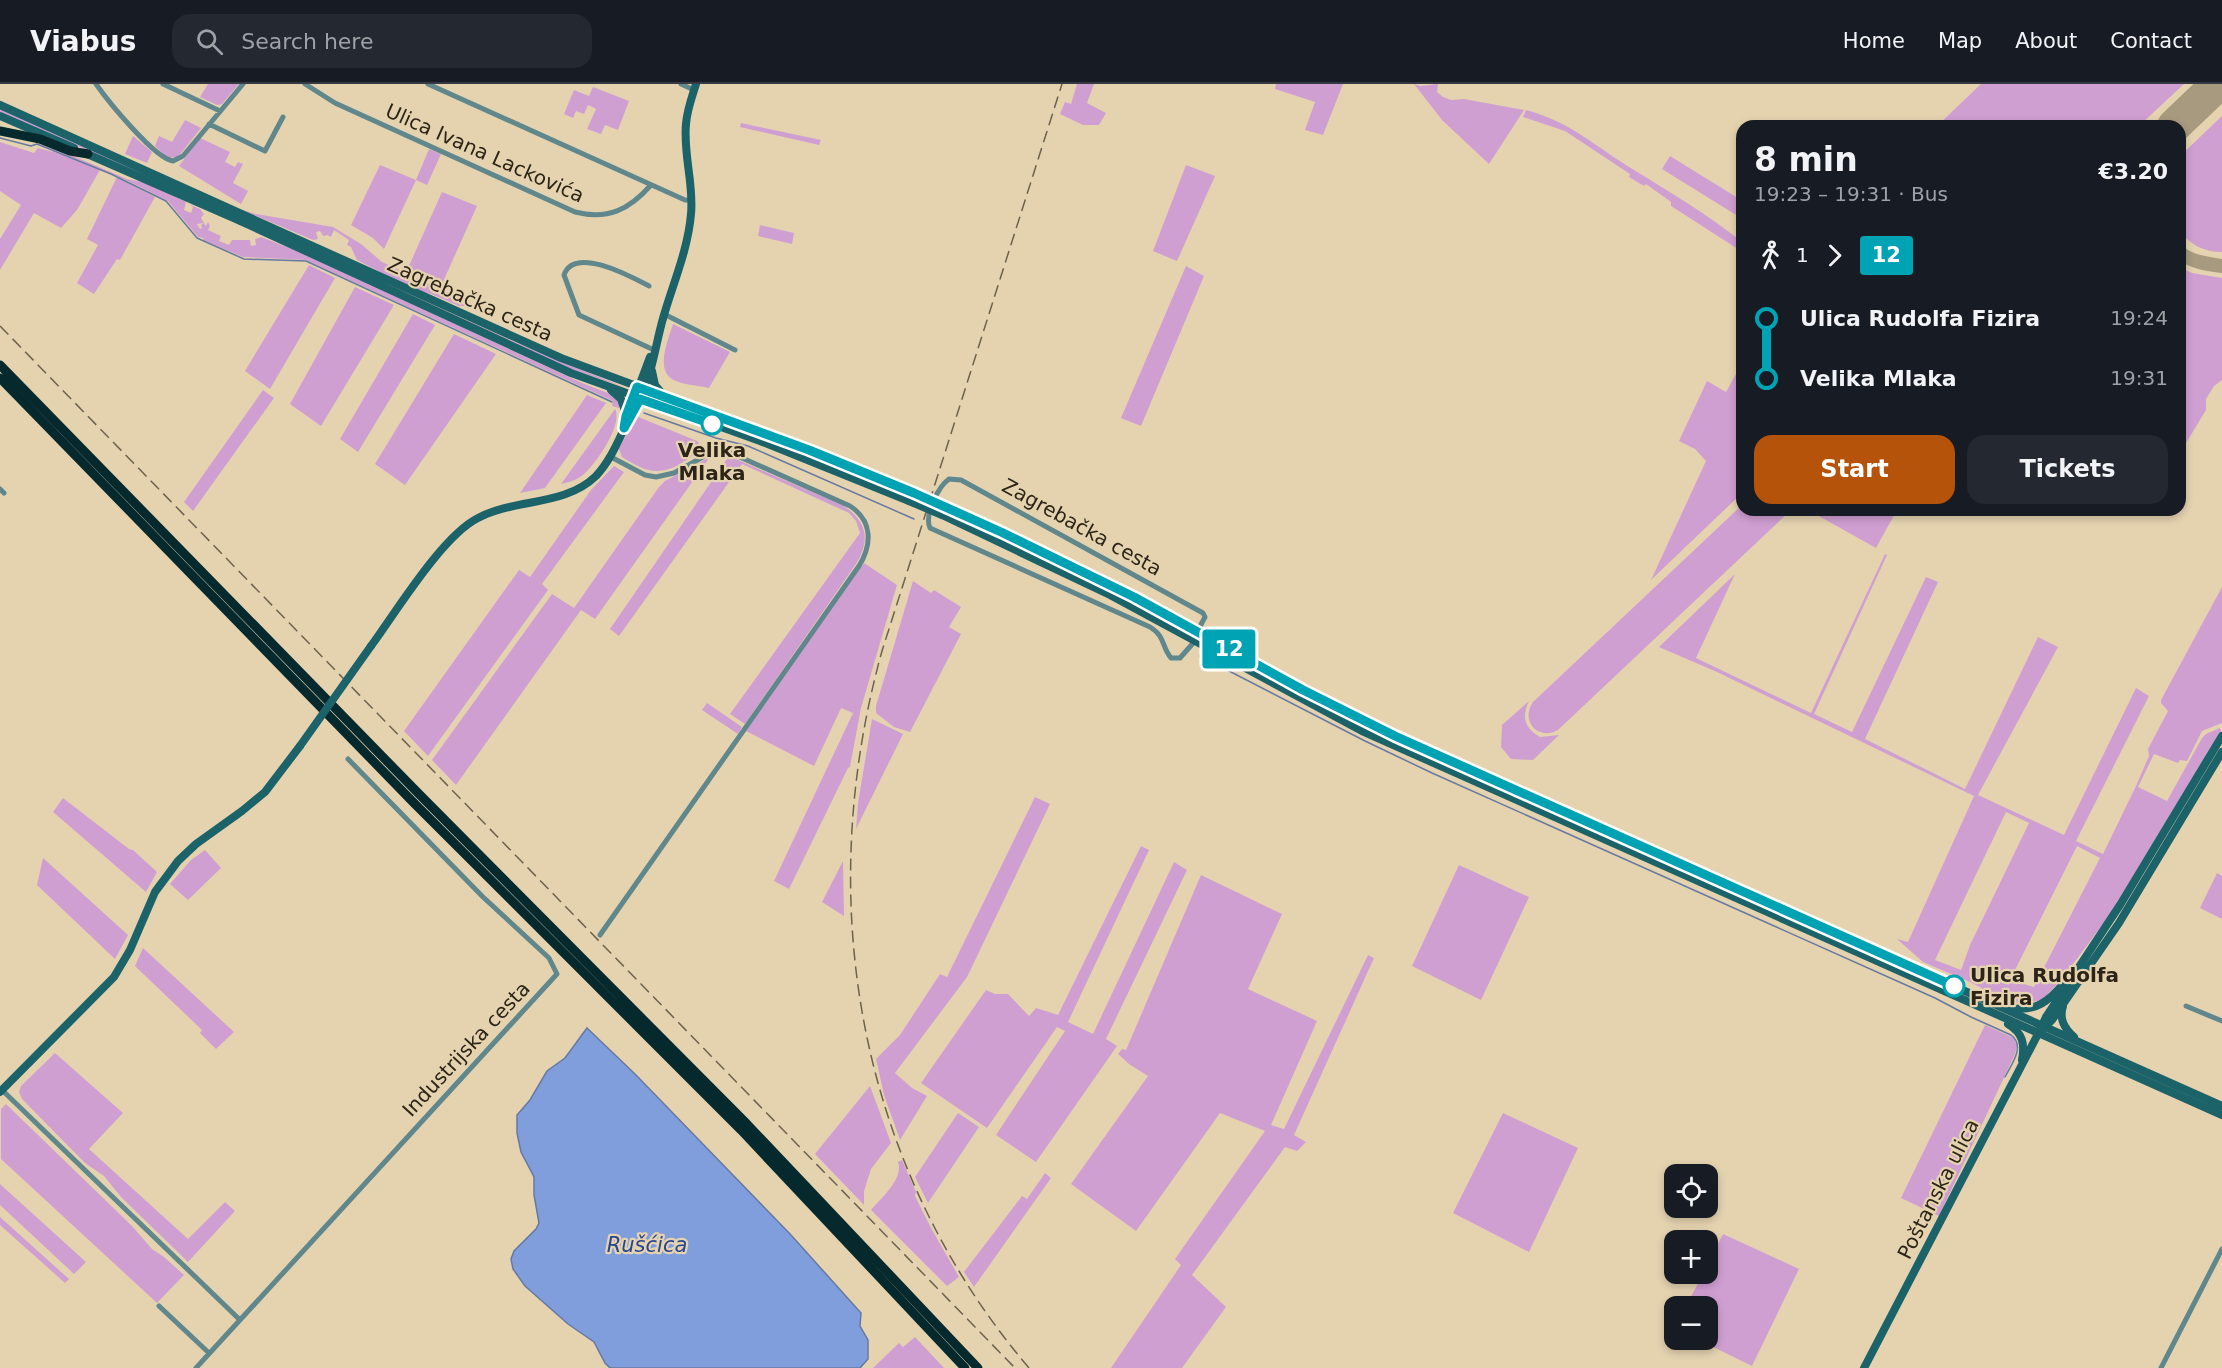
<!DOCTYPE html>
<meta charset="utf-8">
<style>
body{margin:0;font-family:"DejaVu Sans",sans-serif;background:#242831;color:#f1f3f6;height:100vh;display:flex;flex-direction:column;font-size:22px;white-space:nowrap}
*{box-sizing:border-box;margin:0}
p{font-size:20px;color:#9ea1a6}
.icon{flex:none;width:33px;height:33px;fill:none;stroke:currentColor;stroke-width:2;stroke-linecap:round;stroke-linejoin:round}
.map{position:relative;flex:1;overflow:hidden}
.details{position:absolute;left:1736px;top:36px;width:450px;height:396px;display:flex;flex-direction:column;background:#171b24;border-radius:18px;box-shadow:0 3px 9px #0003}
.details>*{flex:none}
.badge{padding:0 12px;border-radius:4px;font-size:21px;line-height:39px}
.tools{position:absolute;left:1664px;top:1080px;display:grid;gap:12px}
.tools a{display:grid;place-items:center;width:54px;height:54px;border-radius:12px;background:#171b24;box-shadow:0 3px 9px #0003;font-size:30px}
.map>.badge{position:absolute;translate:-50% -50%;box-shadow:0 0 0 3px #fff}
.legs{display:flex;align-items:center;gap:9px;height:66px;padding:0 18px;font-size:20px}
.legs p{margin-inline-start:auto}
.overview{display:flex;align-items:center;justify-content:space-between;height:102px;padding:0 18px}
h1{font-size:33px;font-weight:800;line-height:45px}
.cta{display:flex;gap:12px;margin-top:auto;padding:12px 18px}
.cta a{flex:1;height:69px;border-radius:18px;background:#b45309;color:#fff;font-size:24px;font-weight:800;line-height:69px;text-align:center}
.cta a+a{background:#242831;color:#f1f3f6}
ul{padding:0 18px;list-style:none}
li{display:flex;align-items:center;gap:21px;height:60px;font-size:22px}
li i{display:grid;place-items:center;width:9px;height:100%;margin:0 8px;background:currentColor}
li i::after{content:'';width:15px;height:15px;margin:-8px;border:4px solid;border-radius:50%;background:#171b24}
li p{margin-inline-start:auto}
li:first-child i{background:linear-gradient(#0000 50%,currentColor 0)}
li:last-child i{background:linear-gradient(currentColor 50%,#0000 0)}
header{display:flex;align-items:center;gap:36px;box-sizing:border-box;height:84px;padding:0 30px;background:#171b24;border-bottom:2px solid #363941}
header strong{font-size:28px}
nav{display:flex;gap:33px;margin-inline-start:auto;font-size:21px}
.search{width:420px;height:54px;background:#242831;display:flex;align-items:center;gap:15px;box-sizing:border-box;padding:0 21px;border-radius:18px;color:#9ea1a6;font-size:22px}
.map>svg:first-child{display:block}
</style>
<header>
<strong>Viabus</strong>
<div class="search"><svg class="icon" aria-label="search" viewBox="0 0 24 24"><circle cx="10" cy="10" r="6"/><path d="M15 15l6 6"/></svg>Search here</div>
<nav><a>Home</a><a>Map</a><a>About</a><a>Contact</a></nav>
</header>
<div class="map">
<svg width="2222" height="1284" viewBox="0 0 2222 1284">
<rect width="100%" height="100%" fill="#e5d3b0"/>
<path fill="#d09fd2" fill-rule="evenodd" d="M208,0H239L222,20L217,21L200,13Z
M1077,0H1094L1087,19L1106,29L1099,41H1083L1060,30L1065,18L1071,20Z
M1276,0H1343L1323,51L1305,46L1315,18L1275,5Z
M1414,0L1420,2L1438,0L1437,8L1443,13L1451,16L1464,15L1524,26L1489,80L1442,36Z
M1981,0H2184L2139,42H1937Z
M593,3L629,17L618,46L605,41L601,50L587,45L596,25L588,21L584,30L576,27L573,34L564,30L574,6L589,12Z
M0,25L517,259L626,304L563,282L146,92L0,28Z
M1526,26C1573,39 1594,62 1634,86C1671,109 1707,130 1741,157V167L1671,122V118L1646,100L1644,102L1629,93L1630,90L1565,47L1523,33Z
M2222,32V168C2204,168 2191,161 2180,148V72Z
M185,36L201,44L178,73L168,74L155,62L159,52L172,58Z
M741,39L821,56L819,61L740,43Z
M133,52L152,68L147,79L125,70Z
M200,54L230,68L225,78L235,83L238,78L243,80L233,99L248,107L241,120L179,82Z
M0,58L34,69L38,64L64,71L100,86L77,126L61,144L34,129L0,186V155L21,121L0,107Z
M43,59L127,95L147,99L186,118L184,126L191,129L193,123L189,120L200,125L204,130L201,134L204,139L197,140L200,145L202,144L201,141L204,139L206,142L208,138L210,142L208,146L221,152L219,157L229,161L232,156H250L251,162L256,161L255,155L261,153L308,171L582,299L613,311L621,319L619,324L612,322L613,317L306,176L243,173L203,156L204,154L198,153L168,117L126,96L42,61Z
M429,65L441,70L427,101L416,96L384,165L373,154L351,141L380,81L416,96Z
M1670,72L1741,116V134L1662,85Z
M1186,81L1215,92L1177,177L1153,167Z
M117,93L155,113L120,176L117,175L94,210L77,199L98,161L87,155Z
M442,108L477,122L442,200L408,184Z
M242,126L256,130L333,143L361,160L382,178L471,219L466,222H459L431,210L413,205L357,176L351,163L347,161L349,156L334,146L331,153L327,151L323,152L320,147L316,148L318,155L313,156Z
M760,141L794,149L792,160L758,152Z
M309,181L335,194L270,305L245,287Z
M1186,182L1204,192L1141,342L1121,334Z
M2180,183L2192,189L2222,194V296L2214,302L2206,315V326L2180,369Z
M355,203L394,221L321,342L290,320Z
M413,230L435,241L358,368L340,355Z
M673,240L730,268L709,304C698,301 681,301 672,295C655,284 669,254 673,240Z
M454,250L496,270L405,401L375,380Z
M1741,281L1742,377L1739,383L1741,385V410L1651,496L1706,377L1695,365L1679,357L1707,297L1726,308Z
M263,306L274,314L193,427L184,418Z
M587,311L606,319L545,404L520,409Z
M615,325C623,340 598,377 586,388C580,395 570,398 561,400Z
M636,332L697,357L700,360C695,371 690,374 680,380C658,393 642,386 622,373L619,365Z
M729,372L842,421C867,436 871,456 856,480L745,640L730,630L860,449L856,437L849,429L742,380L619,552L610,545Z
M710,373L595,535L581,526L456,701L432,676L552,510L574,524L659,403L665,397Z
M614,382L624,388L542,500L548,506L428,672L404,647L519,486L530,493L591,406Z
M1741,422L1742,426H1791L1558,646C1538,657 1520,637 1533,618Z
M1808,426H1897L1876,464Z
M1885,470L1887,471L1814,630L1852,648L1926,493L1938,498L1865,655L1965,705L2038,553L2058,563L1978,711L2064,751L2136,604L2149,612L2076,757L2103,770L2136,702L2149,672L2148,665L2168,627L2161,619V616L2222,503V639L2202,647L2187,677L2180,676L2178,679L2154,670L2138,703L2167,717L2202,654L2206,650L2220,644L2221,647L2109,832L2061,896L2042,916L2023,920L2004,916L1970,898L1923,878L1897,855L1908,858L1974,712L1717,588L1659,563L1735,490L1696,574L1811,629ZM2006,728L2029,739L1970,861L1961,886L1935,876ZM2077,762L2100,774L2034,903L2010,896Z
M864,479L897,501L861,624L850,683L848,684L789,805L774,797L853,629L841,624L814,682L746,647Z
M913,497L931,509L934,506L961,523L949,543L961,550L910,648L894,643L876,629V622Z
M1529,617C1521,633 1525,644 1540,653L1559,651L1533,676L1511,675L1501,663L1502,641Z
M707,619L742,643L738,650L702,626Z
M872,635L903,650L856,745L858,719Z
M1035,713L1050,720L967,893L895,989L912,1004L927,1012L900,1056L884,1011L876,975L900,951L940,890L947,893Z
M63,714L129,765L133,766L157,788L146,808L53,728Z
M1141,762L1149,766L1068,938L1093,950L1174,778L1187,786L1106,955L1117,962L1036,1078L996,1051L1065,947L1057,943L987,1044L921,999L986,906L995,910H1008L1029,932L1036,924L1058,931Z
M205,766L221,784L188,816L170,800L191,776Z
M43,774L128,851L115,875L37,801Z
M843,777L844,832L822,818Z
M1459,781L1529,813L1481,916L1412,882Z
M2217,789L2222,792V835L2200,824Z
M1201,791L1282,830L1248,905L1317,937L1271,1041L1284,1045L1368,871L1374,874L1294,1051L1306,1058L1297,1067L1285,1063L1192,1191L1226,1223L1182,1284H1111L1181,1181L1175,1175L1265,1047L1220,1029L1136,1147L1071,1100L1148,992L1129,980L1118,970L1122,965L1126,966Z
M143,864L234,948L216,965L200,949L202,946L135,882Z
M1985,941L2014,954L2017,961L2015,970L1939,1132L1901,1114Z
M55,969L123,1029L89,1065L188,1155L225,1118L235,1127L188,1178L121,1113L104,1092L85,1079L22,1015L19,1008L21,1002Z
M870,1002L891,1059L871,1085L864,1107V1121L815,1070Z
M6,1020L132,1142L152,1165L164,1173L184,1191L157,1219L1,1075V1025Z
M958,1029L979,1043L928,1119L915,1093Z
M1503,1029L1578,1064L1529,1168L1453,1129Z
M902,1076L916,1108L915,1112L931,1144L959,1193L947,1202L871,1126C881,1114 904,1095 898,1078Z
M1045,1089L1051,1094L974,1203L964,1188L1022,1112L1027,1115Z
M0,1100L86,1178L74,1190L0,1121Z
M0,1133L69,1195L65,1199L0,1141Z
M1723,1150L1799,1185L1752,1282L1699,1256H1707V1222H1686L1703,1190H1707V1182Z
M915,1253L944,1284H873L899,1259L903,1263Z"/>
<path fill="#809ddc" stroke="#6679a1" stroke-width="1.5" d="M587,944L635,990L791,1151L861,1229L860,1242L868,1256V1275L860,1284H610L605,1279L594,1258L568,1240L525,1202L513,1185L511,1175L514,1167L536,1145L539,1139L534,1111V1093L521,1068L517,1049V1031L530,1016L547,987L565,974Z"/>
<g fill="none" stroke-linecap="round" stroke-linejoin="round">
<path stroke="#6679a1" stroke-width="1.5" d="M0,54L31,62L37,60L111,90L166,117L197,154L244,175L306,177L612,318
M644,329L716,354L748,362L914,435
M1200,572L1365,657L1432,689L1935,914L1971,933L2011,951C2026,962 2011,981 2005,993"/>
<path stroke="#a89a7e" stroke-width="14" d="M2180,169C2192,178 2207,180 2222,182"/>
<path stroke="#a89a7e" stroke-width="34" d="M2174,42L2218,0"/>
<path stroke="#5f878c" stroke-width="5" d="M96,0C108,17 154,74 173,77L183,72L243,0
M163,0L220,27
M305,0L335,19L575,128C608,136 629,126 651,101
M428,0L685,116H692
M681,0L694,6
M209,40L265,67L283,33
M649,202C632,193 574,161 564,191L579,231L654,266
M664,230L735,266
M0,405L4,409
M1195,557L1180,574H1171C1161,562 1166,553 1150,543L930,444C924,431 938,403 949,395L961,396L1203,529L1205,533L1197,548
M600,851L859,482C872,461 873,437 850,422L731,369H710L674,389L656,393L645,391L611,373
M2186,922L2222,937
M2,1006L240,1236
M159,1222L209,1269
M196,1284L557,890L549,874L483,813L348,675
M2161,1284L2222,1165"/>
<path stroke="#1c6269" stroke-width="8" d="M0,21L561,274L809,366L913,409
M0,32L74,64
M85,69L236,135L571,289L760,357L909,417
M652,287L655,301L665,313
M611,306L621,315L626,330
M625,340L650,273
M945,422L1110,501L1323,616L1410,659L2222,1022
M942,431L1110,511L1362,647L2222,1031
M371,562C396,528 442,452 478,434C515,414 564,423 596,392C609,378 616,362 624,345C631,330 640,317 646,301C654,278 657,254 664,231C674,197 688,165 691,130C694,100 683,70 686,40C687,26 692,13 696,0
M2063,922C2059,935 2064,944 2074,953
M2011,924C2036,928 2049,917 2064,899
M2008,940C2023,949 2025,960 2022,976
M2040,946L2046,933L2120,821L2222,652
M0,1008L114,893L130,866L155,808L178,777L196,760L242,727L265,708L300,662
M1864,1284L2038,950L2052,936L2119,839L2222,668"/>
<path stroke="#06292d" stroke-width="9" d="M0,47L40,55L70,67L88,70
M0,281L419,710L747,1040L978,1284
M0,294L413,718L741,1046L965,1284"/>
<path stroke="#6c624d" stroke-width="1.5" stroke-dasharray="12 6" stroke-linecap="butt" d="M0,242L1015,1284
M1029,1284C858,1083 812,818 882,567L1062,0"/>
<path stroke="#1c6269" stroke-width="8" d="M913,409L945,422
M909,417L942,431
M300,662L371,562"/>
</g>
<g fill="none" stroke-linecap="round" stroke-linejoin="round">
<g stroke="#fff" stroke-width="14">
<path id="line-1" d="M712,340L640,315L624,344L626,332L637,303L809,366L914,409L1001,448L1134,513L1303,606L1395,652L1954,902"/>
</g>
<use href="#line-1" stroke="#00a3b4" stroke-width="9"/>
</g>
<g fill="#fff" stroke="#00a3b4" stroke-width="3">
<circle cx="712" cy="340" r="10"/>
<circle cx="1954" cy="902" r="10"/>
</g>
<g text-anchor="middle" stroke-width="4.5" stroke-linejoin="round" paint-order="stroke">
<g font-size="20" fill="#2b2417" stroke="#e5d3b0">
<text transform="translate(485 69) rotate(24)" y="7">Ulica Ivana Lackovića</text>
<text transform="translate(470 215) rotate(24)" y="7">Zagrebačka cesta</text>
<text transform="translate(1082 443) rotate(29)" y="7">Zagrebačka cesta</text>
<text transform="translate(466 965) rotate(-47)" y="7">Industrijska cesta</text>
<text transform="translate(1938 1105) rotate(-63)" y="7">Poštanska ulica</text>
</g>
<g font-size="20" font-weight="bold" fill="#2b2417" stroke="#e5d3b0">
<text x="712" y="373">Velika<tspan x="712" dy="23">Mlaka</tspan></text>
<text x="1970" y="898" text-anchor="start">Ulica Rudolfa<tspan x="1970" dy="23">Fizira</tspan></text>
</g>
<g font-size="21" font-style="italic" fill="#284691" stroke="#e5d3b0">
<text x="647" y="1168">Rušćica</text>
</g>
</g>
</svg>
<div class="tools">
<a><svg class="icon" aria-label="locate" viewBox="0 0 24 24"><circle cx="12" cy="12" r="6"/><path d="M12 2v4M12 18v4M2 12h4M18 12h4"/></svg></a>
<a>+</a>
<a>−</a>
</div>
<b class="badge" style="left:1229px;top:565px;background:#00a3b4;color:#fff">12</b>
<section class="details">
<div class="overview"><div><h1>8 min</h1><p>19:23 – 19:31 · Bus</p></div><b>€3.20</b></div>
<div class="legs"><svg class="icon" aria-label="walk" viewBox="0 0 24 24"><circle cx="13" cy="4" r="2"/><path d="M13 8l-2 6 4 7M11 14l-3 7M7 12l3-4h3l4 4"/></svg>1<svg class="icon" aria-label="forward" viewBox="0 0 24 24"><path d="M9 5l7 7-7 7"/></svg><b class="badge" style="background:#00a3b4;color:#fff">12</b></div>
<ul>
<li><i style="color:#00a3b4"></i><b>Ulica Rudolfa Fizira</b><p>19:24</p></li>
<li><i style="color:#00a3b4"></i><b>Velika Mlaka</b><p>19:31</p></li>
</ul>
<div class="cta"><a>Start</a><a>Tickets</a></div>
</section>
</div>
